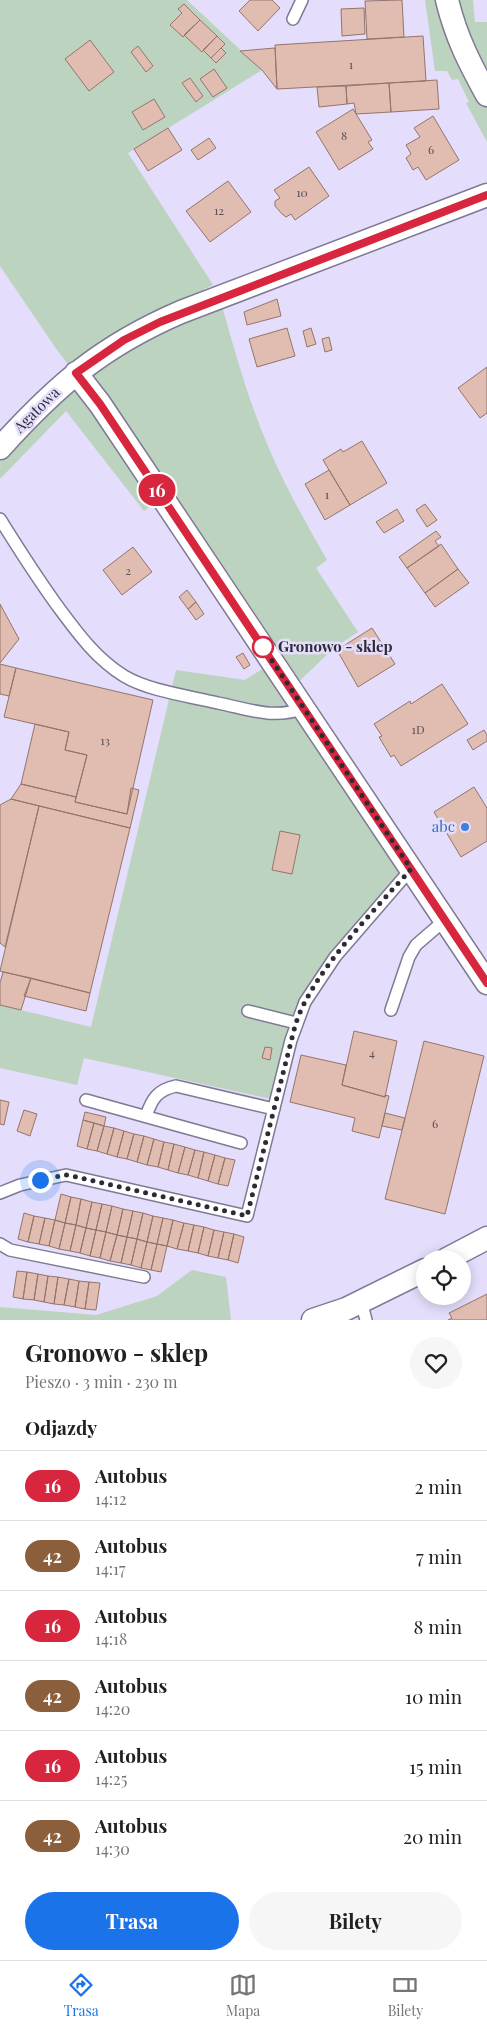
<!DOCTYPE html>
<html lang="pl">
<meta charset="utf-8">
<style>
body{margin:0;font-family:"Playfair Display",serif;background:#f6f6f6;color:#202124;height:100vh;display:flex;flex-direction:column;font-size:19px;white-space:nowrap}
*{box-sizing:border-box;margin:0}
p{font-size:16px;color:#757577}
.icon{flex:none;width:28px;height:28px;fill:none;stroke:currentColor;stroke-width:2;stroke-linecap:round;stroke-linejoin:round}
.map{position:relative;height:1320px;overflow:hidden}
.side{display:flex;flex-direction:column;background:#fff;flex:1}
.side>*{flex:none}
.badge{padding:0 10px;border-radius:16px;font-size:18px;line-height:32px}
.fabs{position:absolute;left:416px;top:1250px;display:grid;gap:10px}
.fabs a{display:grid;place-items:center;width:55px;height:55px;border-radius:50%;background:#fff;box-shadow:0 2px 12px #0003;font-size:25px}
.you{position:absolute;width:25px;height:25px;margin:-12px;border:4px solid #fff;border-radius:50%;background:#1a73e8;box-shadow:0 0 0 8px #1a73e833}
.map>.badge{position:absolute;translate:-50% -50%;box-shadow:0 0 0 2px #fff}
h2{padding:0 25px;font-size:19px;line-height:45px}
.round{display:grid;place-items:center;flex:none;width:52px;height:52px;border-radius:26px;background:#f6f6f6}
.overview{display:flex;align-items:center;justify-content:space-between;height:85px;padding:0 25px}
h1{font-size:24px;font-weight:700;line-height:38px}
.button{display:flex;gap:10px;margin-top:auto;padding:10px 25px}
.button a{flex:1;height:58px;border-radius:30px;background:#1a73e8;color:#fff;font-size:20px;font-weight:700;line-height:58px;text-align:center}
.button a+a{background:#f6f6f6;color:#202124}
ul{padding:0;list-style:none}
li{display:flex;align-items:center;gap:15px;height:70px;padding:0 25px;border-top:1px solid #e0e0e0}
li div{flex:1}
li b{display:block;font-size:19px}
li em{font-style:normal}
li .badge{min-width:55px;font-weight:700;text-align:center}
.menu{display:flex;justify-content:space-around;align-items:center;height:70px;border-top:1px solid #e0e0e0;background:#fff;font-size:14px;color:#757577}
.menu a{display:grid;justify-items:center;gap:2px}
.menu .active{color:#1a73e8}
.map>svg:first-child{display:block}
</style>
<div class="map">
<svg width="487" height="1320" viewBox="0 0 487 1320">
<rect width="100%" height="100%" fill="#e4ddfb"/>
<path fill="#bcd3c0" d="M0,0H187L262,70L128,153L208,277L213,285L204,289L209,301L220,298C234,350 249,403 271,453C287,490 307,525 327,560L316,568L358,632L334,648L291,689L411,869L311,991L276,1100L84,1058L77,1085L0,1068V1005L91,1027L176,670L245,680L273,662L162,498L144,511L66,411L0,479V448L75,373L57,350L0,266Z
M425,0H473L475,22H487V142L466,103L469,102L458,79L452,80L447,71H435Z
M192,1270L226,1277L231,1320H0V1307L96,1315L157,1296Z"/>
<path fill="#e1bcb1" stroke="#93756b" d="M250,0H272L280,8L258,31L239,11Z
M402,0L404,37L367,39L365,1Z
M184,4L200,20L183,37L170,25L182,13L178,9Z
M364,8L365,34L342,36L341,9Z
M200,20L217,36L202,52L184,35Z
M217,36L225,44L211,58L203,50Z
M423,36L426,81L277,89L275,45Z
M90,40L114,72L89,91L65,59Z
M138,46L153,66L146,72L131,52Z
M221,48L226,53L216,63L211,58Z
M275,48L277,89L262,70L240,51Z
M214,69L227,88L213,97L200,79Z
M190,78L203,96L196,102L182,83Z
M437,80L439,109L391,112L389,83Z
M389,83L391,112L356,114L354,103L347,104L346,86Z
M346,86L347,104L319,107L317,87Z
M154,99L165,117L143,130L132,112Z
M353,109L372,140L368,142L373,149L339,170L316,132Z
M433,116L459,160L426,180L418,167L413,170L406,158L411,154L406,145L420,137L414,128Z
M168,128L182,150L148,171L134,149Z
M209,138L216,148L198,160L191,150Z
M309,167L329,196L295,220L291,214L286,217L282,214L275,206V201L280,198L274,190Z
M228,181L251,212L210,242L186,211Z
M277,299L281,316L247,325L244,312Z
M287,328L295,356L257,367L249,339Z
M311,328L316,344L307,347L303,331Z
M329,337L332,350L325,352L322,339Z
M487,367V413L480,418L458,388Z
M362,441L387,483L350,505L323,460L341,449L343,452Z
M329,470L350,505L325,520L305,484Z
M425,504L437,520L427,527L416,510Z
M397,509L404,521L384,533L376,522Z
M436,531L441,537L435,541L439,546L407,568L399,557Z
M441,544L458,569L425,593L407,568Z
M133,547L152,572L122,595L103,570Z
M458,569L469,583L435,607L425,593Z
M187,590L196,602L188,609L179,597Z
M196,602L204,614L196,620L188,609Z
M0,604L19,639L0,663Z
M372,628L395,664L358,687L337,650Z
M243,653L250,665L244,669L236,657Z
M0,664L16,668L9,696L0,694Z
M16,668L153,700L127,814L75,802L87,755L65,750L69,732L4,717Z
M442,684L468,724L401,766L394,755L391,757L379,737L382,736L374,724L410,701L411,704Z
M35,724L69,732L65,750L87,755L76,797L21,784Z
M484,730L487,735V741L473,750L467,740Z
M21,784L76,797L75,802L127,814L131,788L139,790L130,828L11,799Z
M474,787L487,808V841L461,857L434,812Z
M11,799L39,806L5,947L0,943V805Z
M39,806L130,828L90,993L0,971Z
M280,831L300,835L292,874L272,870Z
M3,972L31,978L21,1010L0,1005V983Z
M31,978L90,993L86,1011L24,996Z
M354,1031L397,1041L385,1097L342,1085Z
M424,1041L484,1056L445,1214L385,1199Z
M265,1047L272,1048L270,1060L262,1058Z
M301,1055L346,1065L342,1085L385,1097V1095L389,1096L379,1138L352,1131L355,1118L290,1102Z
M0,1100L9,1102L4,1125L0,1124Z
M24,1110L37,1114L30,1136L17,1131Z
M85,1112L106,1117L104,1126L83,1120Z
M385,1113L405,1118L402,1130L382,1126Z
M83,1120L94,1123L87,1149L77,1146Z
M94,1123L104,1126L97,1151L87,1149Z
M104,1126L114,1128L107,1154L97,1151Z
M114,1128L124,1131L117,1157L107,1154Z
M124,1131L134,1134L127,1159L117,1157Z
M134,1134L144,1136L137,1162L127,1159Z
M144,1136L154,1139L147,1165L137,1162Z
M154,1139L164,1142L158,1167L147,1165Z
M164,1142L174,1144L168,1170L158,1167Z
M174,1144L185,1147L178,1173L168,1170Z
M185,1147L195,1150L188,1175L178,1173Z
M195,1150L204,1152L198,1178L188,1175Z
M204,1152L215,1155L208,1181L198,1178Z
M215,1155L225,1158L218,1184L208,1181Z
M225,1158L235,1160L228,1186L218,1184Z
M61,1194L71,1197L65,1223L55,1220Z
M71,1197L81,1199L76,1225L65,1223Z
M81,1199L92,1202L86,1228L76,1225Z
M92,1202L102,1204L96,1230L86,1228Z
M102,1204L112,1206L106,1232L96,1230Z
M112,1206L123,1209L117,1235L106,1232Z
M123,1209L133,1211L127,1237L117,1235Z
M133,1211L143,1213L137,1239L127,1237Z
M24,1213L34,1216L28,1242L18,1239Z
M143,1213L153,1216L147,1242L137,1239Z
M34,1216L45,1218L39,1244L28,1242Z
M153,1216L163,1218L157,1244L147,1242Z
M45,1218L55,1220L49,1246L39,1244Z
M163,1218L173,1220L167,1246L157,1244Z
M55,1220L65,1223L59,1249L49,1246Z
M173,1220L184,1223L177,1249L167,1246Z
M65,1223L76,1225L70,1251L59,1249Z
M184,1223L194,1225L188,1251L177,1249Z
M76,1225L86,1228L80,1253L70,1251Z
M194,1225L204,1227L198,1253L188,1251Z
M204,1227L214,1230L208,1256L198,1253Z
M86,1228L96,1230L90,1256L80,1253Z
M96,1230L106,1232L100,1258L90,1256Z
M214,1230L224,1232L218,1258L208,1256Z
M106,1232L117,1235L110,1261L100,1258Z
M224,1232L234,1234L228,1260L218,1258Z
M234,1234L244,1237L238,1263L228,1260Z
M117,1235L127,1237L121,1263L110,1261Z
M127,1237L137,1239L131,1265L121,1263Z
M137,1239L147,1242L141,1268L131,1265Z
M147,1242L157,1244L151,1270L141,1268Z
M157,1244L167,1246L161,1272L151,1270Z
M17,1271L27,1272L23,1299L13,1297Z
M27,1272L38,1274L34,1300L23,1299Z
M38,1274L48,1276L44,1302L34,1300Z
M48,1276L58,1277L54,1304L44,1302Z
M58,1277L69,1279L64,1305L54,1304Z
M69,1279L79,1281L75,1307L64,1305Z
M79,1281L89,1282L85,1309L75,1307Z
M89,1282L100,1283L96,1310L85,1309Z
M487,1294V1320H448L452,1318L449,1313Z"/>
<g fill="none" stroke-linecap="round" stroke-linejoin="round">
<g stroke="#7f7994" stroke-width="14">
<path id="service" d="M293,19L302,0
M0,519C18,548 36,576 56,604C76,631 95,658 124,676C149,691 189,696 218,703C248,709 274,720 304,708
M391,1010L409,957L416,945L445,920
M248,1011L296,1023
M86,1100L241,1143
M146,1116C152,1099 157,1090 176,1086L274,1109
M0,1193L20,1185L66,1175L247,1216L291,1040L305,1002L335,957L411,869
M0,1244L10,1250L144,1277
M361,1301L366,1320"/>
</g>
<g stroke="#7f7994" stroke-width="25">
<path id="minor" d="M447,0C456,37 469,62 487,95
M76,373L100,404L487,983
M0,448C57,385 102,346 181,312L487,195
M447,1259L487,1238
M313,1320L346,1309L425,1270"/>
</g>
<use href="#service" stroke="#fff" stroke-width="11"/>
<use href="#minor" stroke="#fff" stroke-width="22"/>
</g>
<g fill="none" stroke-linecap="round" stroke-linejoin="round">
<g stroke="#fff" stroke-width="11">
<path id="line" d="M487,195L160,322L124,340L76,373L100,404L487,983"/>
</g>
<use href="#line" stroke="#d7263d" stroke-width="8"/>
<path stroke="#2d2b36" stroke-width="5" stroke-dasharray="0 9" d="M40,1180L66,1175L77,1177L247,1216L295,1026C311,973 374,911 411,869L263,647"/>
</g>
<circle fill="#fff" stroke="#d7263d" stroke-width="2.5" cx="263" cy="647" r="10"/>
<circle fill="#3f7fe0" stroke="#e4ddfb" stroke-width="2" cx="465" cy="827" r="5"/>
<g text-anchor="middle" stroke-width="5" stroke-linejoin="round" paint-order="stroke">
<g font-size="12" fill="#5a4f55">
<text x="351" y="69">1</text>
<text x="344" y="140">8</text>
<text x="431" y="154">6</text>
<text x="302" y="197">10</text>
<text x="219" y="215">12</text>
<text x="327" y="499">1</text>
<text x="128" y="575">2</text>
<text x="418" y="734">1D</text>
<text x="105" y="745">13</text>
<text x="372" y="1057">4</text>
<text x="435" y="1128">6</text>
</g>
<g font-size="15" fill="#2d2b36" stroke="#e4ddfb">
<text transform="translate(37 410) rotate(-45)" y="5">Agatowa</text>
</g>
<g font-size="15" font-weight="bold" fill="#2d2b36" stroke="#e4ddfb" text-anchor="start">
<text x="278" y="652">Gronowo - sklep</text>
</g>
<g font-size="15" fill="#366cbe" stroke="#e4ddfb" text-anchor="end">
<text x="455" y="832">abc</text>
</g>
</g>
</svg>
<div class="fabs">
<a><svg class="icon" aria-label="locate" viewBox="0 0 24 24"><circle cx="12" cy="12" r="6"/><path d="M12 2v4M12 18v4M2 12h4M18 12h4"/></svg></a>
</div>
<div class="you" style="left:40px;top:1180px"></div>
<b class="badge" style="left:157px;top:490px;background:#d7263d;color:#fff">16</b>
</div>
<section class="side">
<div class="overview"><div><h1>Gronowo - sklep</h1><p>Pieszo · 3 min · 230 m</p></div><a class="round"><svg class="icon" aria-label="heart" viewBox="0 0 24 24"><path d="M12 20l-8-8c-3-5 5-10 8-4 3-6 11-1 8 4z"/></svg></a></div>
<h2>Odjazdy</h2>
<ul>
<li><span class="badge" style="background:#d7263d;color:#fff">16</span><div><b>Autobus</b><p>14:12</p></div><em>2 min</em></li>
<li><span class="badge" style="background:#8b5e3c;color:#fff">42</span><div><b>Autobus</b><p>14:17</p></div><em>7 min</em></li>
<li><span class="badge" style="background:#d7263d;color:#fff">16</span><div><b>Autobus</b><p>14:18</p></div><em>8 min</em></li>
<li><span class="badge" style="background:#8b5e3c;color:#fff">42</span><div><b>Autobus</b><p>14:20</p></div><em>10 min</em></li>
<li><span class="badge" style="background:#d7263d;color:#fff">16</span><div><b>Autobus</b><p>14:25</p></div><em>15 min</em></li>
<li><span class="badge" style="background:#8b5e3c;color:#fff">42</span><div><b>Autobus</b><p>14:30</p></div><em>20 min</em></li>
</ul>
<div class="button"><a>Trasa</a><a>Bilety</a></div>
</section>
<nav class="menu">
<a class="active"><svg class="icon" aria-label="directions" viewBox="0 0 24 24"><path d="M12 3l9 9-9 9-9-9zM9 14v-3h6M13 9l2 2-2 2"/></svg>Trasa</a>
<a><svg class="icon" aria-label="map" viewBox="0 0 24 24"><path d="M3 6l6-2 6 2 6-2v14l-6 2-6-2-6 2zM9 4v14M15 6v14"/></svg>Mapa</a>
<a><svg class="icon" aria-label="tickets" viewBox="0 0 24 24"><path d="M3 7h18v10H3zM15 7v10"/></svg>Bilety</a>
</nav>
